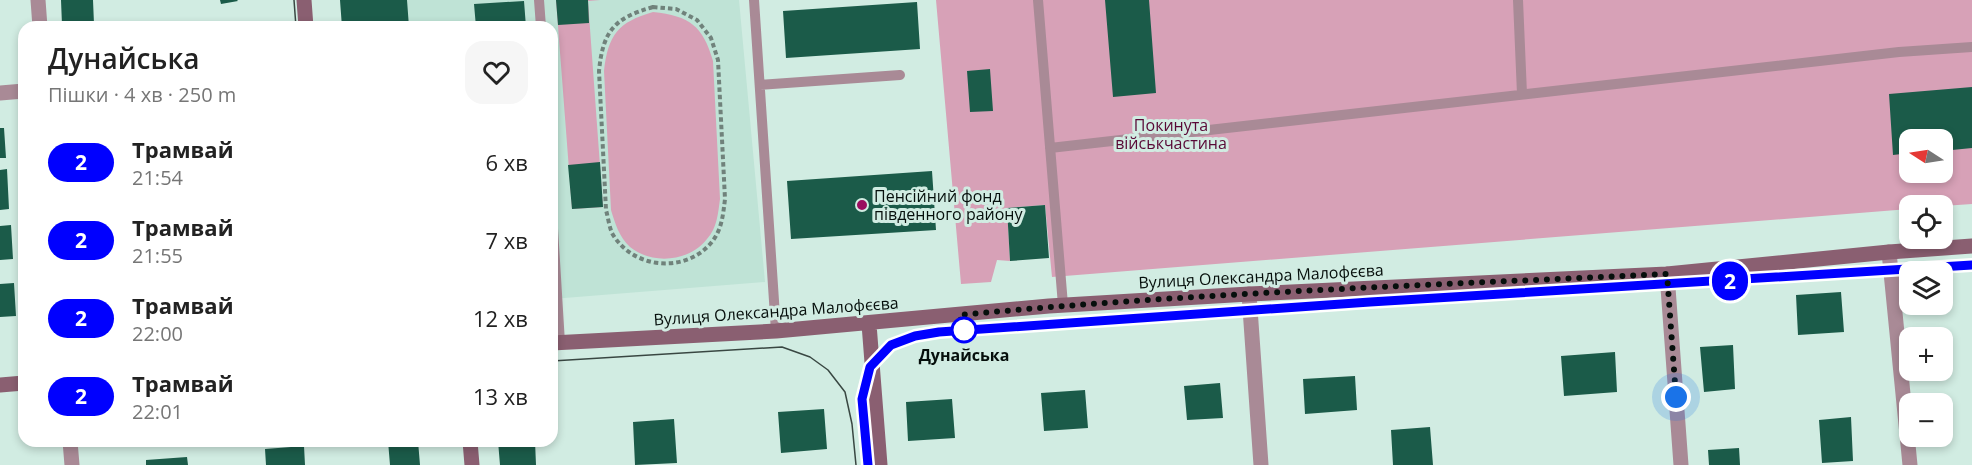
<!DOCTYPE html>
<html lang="uk">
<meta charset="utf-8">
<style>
body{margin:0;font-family:"Open Sans",sans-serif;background:#f6f6f6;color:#222;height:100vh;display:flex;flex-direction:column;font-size:22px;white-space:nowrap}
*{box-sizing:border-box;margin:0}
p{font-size:20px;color:#767676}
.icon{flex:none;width:33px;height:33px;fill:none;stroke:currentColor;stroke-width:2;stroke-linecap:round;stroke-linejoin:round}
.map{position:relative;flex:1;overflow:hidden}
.drawer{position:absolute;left:18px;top:21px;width:540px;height:426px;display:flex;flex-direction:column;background:#fff;border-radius:18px;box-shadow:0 3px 9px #0003}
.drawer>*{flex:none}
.badge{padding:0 12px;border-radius:20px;font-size:21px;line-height:39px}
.needle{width:39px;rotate:282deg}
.buttons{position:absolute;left:1899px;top:129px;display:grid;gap:12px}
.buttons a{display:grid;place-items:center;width:54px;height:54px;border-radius:12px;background:#fff;box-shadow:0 3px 9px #0003;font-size:30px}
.you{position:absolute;width:30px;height:30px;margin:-15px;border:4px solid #fff;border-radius:50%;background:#1a73e8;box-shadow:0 0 0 9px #1a73e833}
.map>.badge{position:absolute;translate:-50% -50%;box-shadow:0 0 0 3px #fff}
.round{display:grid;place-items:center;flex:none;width:63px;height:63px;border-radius:18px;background:#f6f6f6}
.summary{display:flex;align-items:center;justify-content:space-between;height:102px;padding:0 30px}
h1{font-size:28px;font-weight:600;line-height:45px}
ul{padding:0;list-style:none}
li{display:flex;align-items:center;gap:18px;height:78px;padding:0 30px}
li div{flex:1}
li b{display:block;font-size:22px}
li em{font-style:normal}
li .badge{min-width:66px;font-weight:700;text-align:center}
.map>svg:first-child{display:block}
</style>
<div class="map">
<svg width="1972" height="465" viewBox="0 0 1972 465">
<rect width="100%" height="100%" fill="#d1ece2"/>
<path fill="#bfe3d6" d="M340,0H739L765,282L552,299V27H342Z"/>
<path fill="#d7a1b7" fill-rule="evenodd" d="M556,0H600L588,1L603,207L572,209Z
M936,0H1972V204L1943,206H1910L1909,209L1052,277L1045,205L1007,208L1010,261L997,260L991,282L961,284ZM1910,140H1942V172H1910Z
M653,12C690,16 703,26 713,61L720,199C718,214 717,228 707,239C689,262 652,265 630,247C619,237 615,223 611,210L604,71C608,35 618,22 653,12Z"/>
<path fill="#1b5b49" d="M61,0H93L94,24L62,25Z
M220,0H237L238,1L221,4Z
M340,0H407L409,27H342Z
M556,0H588L589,23L558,25Z
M1105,0H1149L1156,93L1113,97Z
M524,1L526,27H476L474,4Z
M917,2L920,49L786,58L783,11Z
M990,69L993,111L970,112L967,71Z
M1972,87V148L1942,151V140H1910V153L1893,155L1889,94Z
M0,128H4L6,158H0Z
M600,162L603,207L572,209L568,165Z
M7,169L9,209L0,210V170Z
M932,171L936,230L791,239L787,181Z
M1045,205L1049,258L1010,261L1007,208Z
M11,225L13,259L0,260V226Z
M14,283L16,316L0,317V284Z
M1841,292L1844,332L1798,335L1796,295Z
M1733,345L1735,389L1704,392L1700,347Z
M1615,352L1617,392L1564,396L1561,356Z
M1355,376L1357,410L1305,414L1303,379Z
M1220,383L1223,418L1187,420L1184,386Z
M1085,390L1088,428L1044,431L1041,393Z
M952,399L955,438L908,441L906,402Z
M824,409L827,449L781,453L778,412Z
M1851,417L1853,461L1822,463L1819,420Z
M674,419L677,463L635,465L633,422Z
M1430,427L1433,465H1393L1391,430Z
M388,441H418L420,465H390Z
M498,441H535L536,465H500Z
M304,446L305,465H266L265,449Z
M1739,448L1740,465H1709L1708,450Z
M187,457L188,465H146V460Z"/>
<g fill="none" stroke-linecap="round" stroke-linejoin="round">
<path stroke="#70827b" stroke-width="4" stroke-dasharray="4.5 3" stroke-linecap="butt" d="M653,7L676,9L697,20L711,38L718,60L725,199C723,215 722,230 711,243C685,274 632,269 612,233C609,226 608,217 606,210L599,71C603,31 614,18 653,7Z"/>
<path stroke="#a98a96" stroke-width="10" d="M539,0L541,27
M754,0L776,331
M1038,0L1063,305
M1518,0L1522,94
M760,85L900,75
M1050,148L1899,52L1972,47
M552,212L560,343"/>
<path stroke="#a98a96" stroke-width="15" d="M38,0L40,27
M0,93L24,91
M1889,252L1910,465
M1667,274L1681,465
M1249,294L1261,465
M70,441L72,465"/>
<path stroke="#8a5f71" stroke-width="15" d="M304,0L306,27
M869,324L880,465
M552,343L776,331L1049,306L1249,294L1667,274L1889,252L1972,246
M0,385L24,383
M470,441L472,465"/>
<path stroke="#394742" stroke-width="1.5" d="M294,0L296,27
M552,361L782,347L810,357L828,370L845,392L852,424L856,465
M867,465L862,399L870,367L891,345L915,336L939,332L1370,302L1972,265"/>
</g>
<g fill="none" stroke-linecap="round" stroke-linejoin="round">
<g stroke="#fff" stroke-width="14">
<path id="line" d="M868,465L862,399L870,367L891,345L915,336L939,332L1370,302L1972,265"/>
</g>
<use href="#line" stroke="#00f" stroke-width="9"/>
<path stroke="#060f0c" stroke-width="6" stroke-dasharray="0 10.8" d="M964,330L959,315C1194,293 1431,285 1667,274L1676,397"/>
</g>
<circle fill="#9a0d5f" stroke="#d1ece2" stroke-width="2" cx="862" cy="205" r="6"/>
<circle fill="#fff" stroke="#00f" stroke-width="3" cx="964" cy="330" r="12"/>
<g text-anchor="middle" stroke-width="6" stroke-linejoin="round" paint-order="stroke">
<g font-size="16" fill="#590836" stroke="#d1ece2">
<text x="1171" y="131">Покинута<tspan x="1171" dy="18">військчастина</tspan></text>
</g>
<g font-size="16" fill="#060f0c" stroke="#d1ece2" text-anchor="start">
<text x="874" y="202">Пенсійний фонд<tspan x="874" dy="18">південного району</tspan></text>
</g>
<g font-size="16" fill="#060f0c" stroke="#d1ece2">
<text transform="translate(1261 276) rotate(-3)" y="6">Вулиця Олександра Малофєєва</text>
<text transform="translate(776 311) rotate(-4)" y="6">Вулиця Олександра Малофєєва</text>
</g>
<g font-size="16" font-weight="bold" fill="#060f0c" stroke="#d1ece2">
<text x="964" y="361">Дунайська</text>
</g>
</g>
</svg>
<div class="buttons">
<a><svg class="needle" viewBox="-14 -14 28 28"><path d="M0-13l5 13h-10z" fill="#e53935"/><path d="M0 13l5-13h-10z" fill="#767676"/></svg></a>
<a><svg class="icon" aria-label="locate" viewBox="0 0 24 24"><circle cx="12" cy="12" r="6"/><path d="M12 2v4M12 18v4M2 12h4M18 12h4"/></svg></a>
<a><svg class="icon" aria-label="layers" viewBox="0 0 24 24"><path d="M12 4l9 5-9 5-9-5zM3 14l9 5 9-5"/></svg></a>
<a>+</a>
<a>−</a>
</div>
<div class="you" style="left:1676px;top:397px"></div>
<b class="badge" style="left:1730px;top:281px;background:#00f;color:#fff">2</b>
<section class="drawer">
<div class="summary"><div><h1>Дунайська</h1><p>Пішки · 4 хв · 250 m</p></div><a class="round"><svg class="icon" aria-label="heart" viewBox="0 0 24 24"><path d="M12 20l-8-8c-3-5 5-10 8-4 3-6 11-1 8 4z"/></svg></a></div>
<ul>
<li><span class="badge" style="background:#00f;color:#fff">2</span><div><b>Трамвай</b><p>21:54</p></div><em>6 хв</em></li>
<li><span class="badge" style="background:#00f;color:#fff">2</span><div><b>Трамвай</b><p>21:55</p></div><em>7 хв</em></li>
<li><span class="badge" style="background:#00f;color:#fff">2</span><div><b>Трамвай</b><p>22:00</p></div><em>12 хв</em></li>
<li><span class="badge" style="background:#00f;color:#fff">2</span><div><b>Трамвай</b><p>22:01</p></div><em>13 хв</em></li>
</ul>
</section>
</div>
